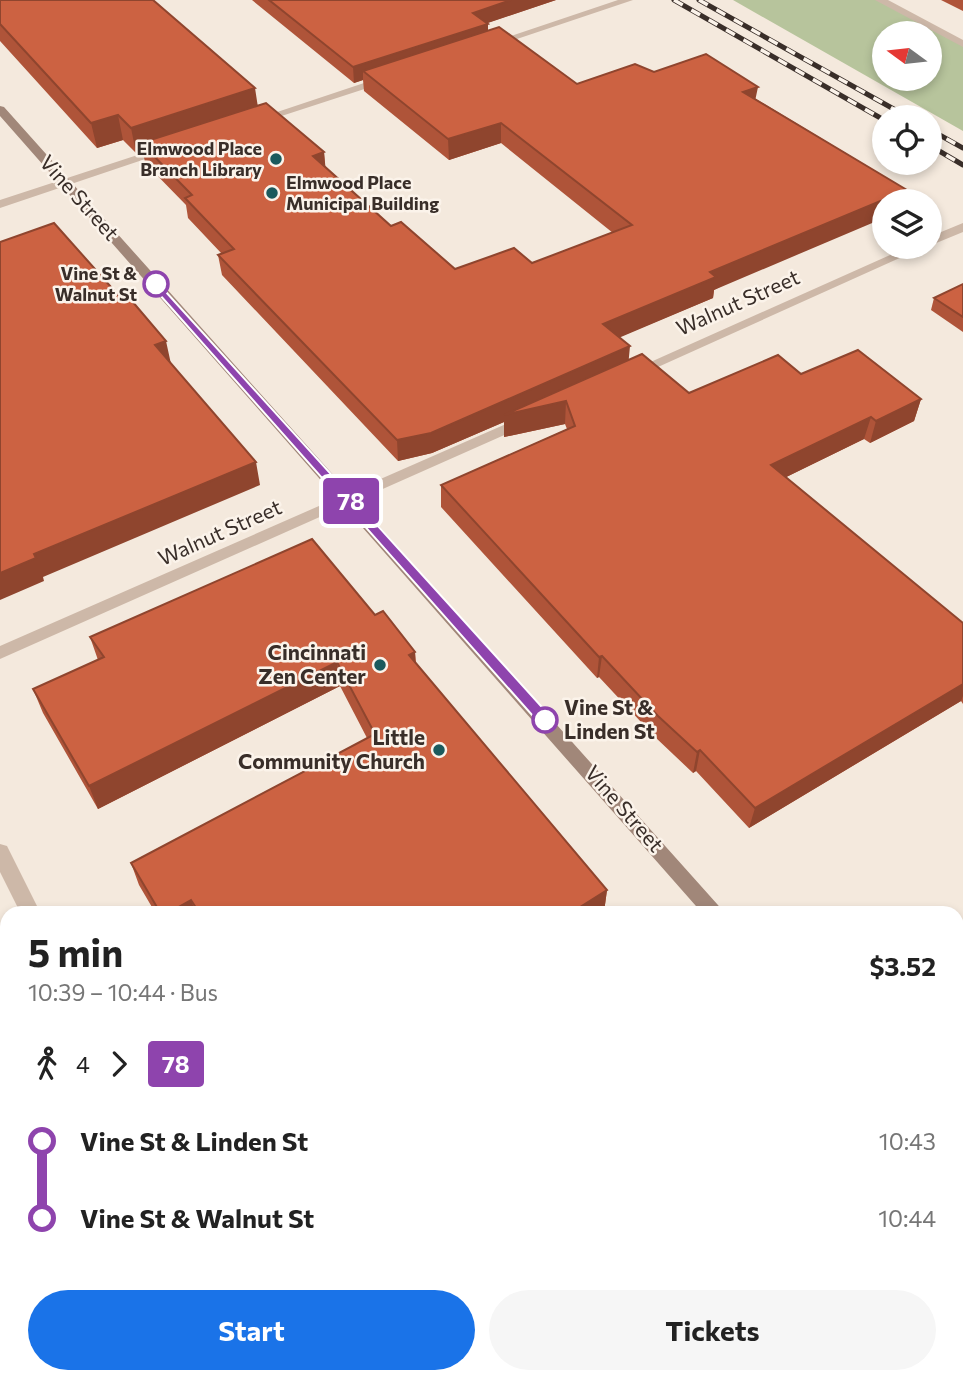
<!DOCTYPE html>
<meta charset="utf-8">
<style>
body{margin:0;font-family:Commissioner,sans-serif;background:#f6f6f6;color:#222;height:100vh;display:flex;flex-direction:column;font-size:26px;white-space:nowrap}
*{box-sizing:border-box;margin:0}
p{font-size:23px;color:#767676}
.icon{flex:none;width:38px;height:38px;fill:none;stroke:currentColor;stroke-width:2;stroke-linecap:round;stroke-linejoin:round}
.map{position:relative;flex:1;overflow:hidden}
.side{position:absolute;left:0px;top:906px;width:964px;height:478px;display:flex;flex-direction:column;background:#fff;border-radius:21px 21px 0 0;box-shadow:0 4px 10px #0003}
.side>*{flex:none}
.badge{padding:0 14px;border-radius:5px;font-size:24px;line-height:46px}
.needle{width:46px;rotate:285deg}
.tools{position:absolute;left:872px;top:21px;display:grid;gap:14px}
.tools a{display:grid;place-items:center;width:70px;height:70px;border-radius:50%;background:#fff;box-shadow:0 4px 10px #0003;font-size:35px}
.map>.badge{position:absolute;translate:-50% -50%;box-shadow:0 0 0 4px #fff}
.legs{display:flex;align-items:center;gap:10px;height:77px;padding:0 28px;font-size:23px}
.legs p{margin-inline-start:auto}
.overview{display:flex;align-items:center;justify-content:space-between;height:119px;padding:0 28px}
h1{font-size:38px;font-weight:700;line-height:52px}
.action{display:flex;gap:14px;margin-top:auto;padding:14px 28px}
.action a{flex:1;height:80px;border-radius:42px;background:#1a73e8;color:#fff;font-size:28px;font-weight:700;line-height:80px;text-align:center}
.action a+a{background:#f6f6f6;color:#222}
ul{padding:0 28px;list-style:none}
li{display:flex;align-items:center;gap:24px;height:77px;font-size:26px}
li i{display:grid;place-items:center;width:10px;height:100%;margin:0 9px;background:currentColor}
li i::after{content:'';width:18px;height:18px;margin:-9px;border:5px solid;border-radius:50%;background:#fff}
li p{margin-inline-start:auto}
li:first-child i{background:linear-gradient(#0000 50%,currentColor 0)}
li:last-child i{background:linear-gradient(currentColor 50%,#0000 0)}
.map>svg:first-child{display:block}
</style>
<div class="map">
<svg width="963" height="1383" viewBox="0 0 963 1383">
<rect width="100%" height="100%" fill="#f4e9dd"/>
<path fill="#b7c49c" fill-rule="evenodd" d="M733,0H880L963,44V131ZM884,33H929V79H884Z"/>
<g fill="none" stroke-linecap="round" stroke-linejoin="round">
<path fill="#cdb8a8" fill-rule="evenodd" d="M0,844L7,846L41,914H21L0,872Z"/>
<path fill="#cdb8a8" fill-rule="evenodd" d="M618,0H633L496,46L487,44Z
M875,0H888L963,40V47Z
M385,76L391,79L389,81L260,123L250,121Z
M162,147L172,150L0,208V200Z
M963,223V232L929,246V237Z
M908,247H924L638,376H628L626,373Z
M524,416L529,418V424L0,659V646Z
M963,952V972L957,974V954Z
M371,1377H401L399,1383H369Z"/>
<path fill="#a18779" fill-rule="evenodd" d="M0,106L4,107L726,914H703L0,116Z
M957,1174L963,1176V1203L957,1201Z"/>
<g stroke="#392e29" stroke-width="5">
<path id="rail" d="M674,0L884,120
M699,0L908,117
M929,129L963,148
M929,145L963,165"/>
</g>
<use href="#rail" stroke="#fbf3ea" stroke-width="3.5" stroke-dasharray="10" stroke-linecap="butt"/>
</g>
<path fill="#af5439" d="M0,0L258,105L324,152L325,167L391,226L455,269L532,263L613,233L501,143L449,160L364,91L363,80L354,83L252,0H556L487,23L488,24V31L577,84L654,72L756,99L907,190L904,201H884L714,290L713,298L619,337L629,360L689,393L801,374L921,399L914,421L870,443L864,439L786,477L963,623V704L961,701L749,828L696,771L693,773L655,737L599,677L597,678L441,507V485L567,429L565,424L504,437V422L432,453L398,461L222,275L218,255L222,254L188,218L186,205L145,163L143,151L136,153L123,140L97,148L0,41Z
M941,0H963V11Z
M963,284V332L931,310L934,298Z
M375,615L415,652L416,663L607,890L604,912L602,914H156L139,885L131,863L367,738L340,686L98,809L43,713L33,689L98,660L90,637Z
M697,1377H957L701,1382Z"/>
<path fill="#8f452e" d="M511,0H556L473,28V13Z
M488,24V39L363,71V80L354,83L353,67Z
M758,87L754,106L743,92Z
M255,88L259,114L141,143L143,151L136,153L131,128Z
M118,115L123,140L97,148L91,123Z
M501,123V143L449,160L448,139Z
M324,152L326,173L313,156Z
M907,190L904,201H884V218L714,290L713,298L602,345L603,324L710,272Z
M166,341L171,364L155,345Z
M630,346L628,367L566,401L565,424L504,437V422L432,453L398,461L397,440Z
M921,399L914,421L870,443L876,421Z
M871,417L864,439L766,487L771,465Z
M256,462L260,485L43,577L44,581L0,600V573L34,554Z
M415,652L416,676L409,655Z
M602,656L599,677L597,678L599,657Z
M337,662L340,686L98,809L89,786Z
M963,684V696L961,701L749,828L755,808Z
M700,750L696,771L693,773L697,752Z
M607,890L604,912L602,914H569Z
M191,900L196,914H166Z"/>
<path fill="#cc6242" stroke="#8f452e" stroke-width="2" d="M0,0H153L255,88L131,128L118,115L91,123L0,24Z
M269,0H511L473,13L488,24L353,67Z
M499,27L577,84L635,64L654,72L706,54L758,87L743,92L907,190L710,272L716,277L603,324L630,346L431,433L397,440L218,255L234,249L185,198L192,195L141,143L266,103L324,152L313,156L391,226L401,222L455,269L514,248L532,263L632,225L501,123L448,139L363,71Z
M54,223L119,296L126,294L166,341L155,345L256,462L34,554L36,558L0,573V242Z
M963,284V317L934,298Z
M858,350L921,399L876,421L871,417L771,465L963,623V684L755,808L700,750L697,752L658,716L602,656L599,657L441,485L575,426L566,401L504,415L642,354L689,393L778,355L801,374Z
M312,539L375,615L383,611L415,652L409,655L607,890L569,914H200L191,900L166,914H161L131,863L375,734L337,662L89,786L33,689L104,657L90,637Z
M957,1304L963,1311V1383H700L707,1377H957Z"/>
<path fill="#8e44ad" stroke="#fff" stroke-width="2" d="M156,281L550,716V724H540L152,286L150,284Z"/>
<g fill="#1b5a5d" stroke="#fbf3ea" stroke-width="2.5">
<circle cx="276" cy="159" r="7"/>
<circle cx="272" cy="193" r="7"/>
<circle cx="380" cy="665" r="7"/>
<circle cx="439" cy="750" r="7"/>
</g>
<g fill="#fff" stroke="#8e44ad" stroke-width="3.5">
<circle cx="156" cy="284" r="12"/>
<circle cx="545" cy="720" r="12"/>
</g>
<g text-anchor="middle" stroke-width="5" stroke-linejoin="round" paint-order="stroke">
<g font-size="18" font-weight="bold" fill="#392e29" stroke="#fbf3ea" text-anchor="end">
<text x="262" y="155">Elmwood Place<tspan x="262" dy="21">Branch Library</tspan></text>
<text x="286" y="189" text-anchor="start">Elmwood Place<tspan x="286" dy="21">Municipal Building</tspan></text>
</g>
<g font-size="18" font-weight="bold" fill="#392e29" stroke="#fbf3ea" text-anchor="end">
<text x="137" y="280">Vine St &amp;<tspan x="137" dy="21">Walnut St</tspan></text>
</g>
<g font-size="21" fill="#392e29" stroke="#fbf3ea">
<text transform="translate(79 198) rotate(48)" y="7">Vine Street</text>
<text transform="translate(738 303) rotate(-24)" y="7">Walnut Street</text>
<text transform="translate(220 533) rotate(-24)" y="7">Walnut Street</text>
<text transform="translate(624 809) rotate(49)" y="7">Vine Street</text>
</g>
<g font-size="21" font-weight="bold" fill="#392e29" stroke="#fbf3ea" text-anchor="end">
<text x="366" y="660">Cincinnati<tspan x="366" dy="24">Zen Center</tspan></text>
<text x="425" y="745">Little<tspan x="425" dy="24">Community Church</tspan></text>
</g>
<g font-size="21" font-weight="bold" fill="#392e29" stroke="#fbf3ea" text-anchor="start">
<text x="564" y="715">Vine St &amp;<tspan x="564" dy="24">Linden St</tspan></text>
</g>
</g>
</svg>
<div class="tools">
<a><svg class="needle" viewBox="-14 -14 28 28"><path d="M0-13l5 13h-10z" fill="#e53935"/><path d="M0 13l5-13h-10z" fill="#767676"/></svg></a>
<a><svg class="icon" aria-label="locate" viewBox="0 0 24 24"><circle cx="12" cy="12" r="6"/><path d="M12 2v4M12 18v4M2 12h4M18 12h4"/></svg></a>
<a><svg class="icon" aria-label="layers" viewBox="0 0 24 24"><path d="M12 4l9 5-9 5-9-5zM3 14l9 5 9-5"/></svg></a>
</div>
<b class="badge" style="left:351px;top:501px;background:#8e44ad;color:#fff">78</b>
<section class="side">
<div class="overview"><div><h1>5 min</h1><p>10:39 – 10:44 · Bus</p></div><b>$3.52</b></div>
<div class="legs"><svg class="icon" aria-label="walk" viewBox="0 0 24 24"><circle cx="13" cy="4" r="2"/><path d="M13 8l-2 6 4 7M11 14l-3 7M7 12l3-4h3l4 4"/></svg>4<svg class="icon" aria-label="forward" viewBox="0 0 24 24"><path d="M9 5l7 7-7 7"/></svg><b class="badge" style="background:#8e44ad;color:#fff">78</b></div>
<ul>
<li><i style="color:#8e44ad"></i><b>Vine St &amp; Linden St</b><p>10:43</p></li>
<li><i style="color:#8e44ad"></i><b>Vine St &amp; Walnut St</b><p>10:44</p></li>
</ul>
<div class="action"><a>Start</a><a>Tickets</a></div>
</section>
</div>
